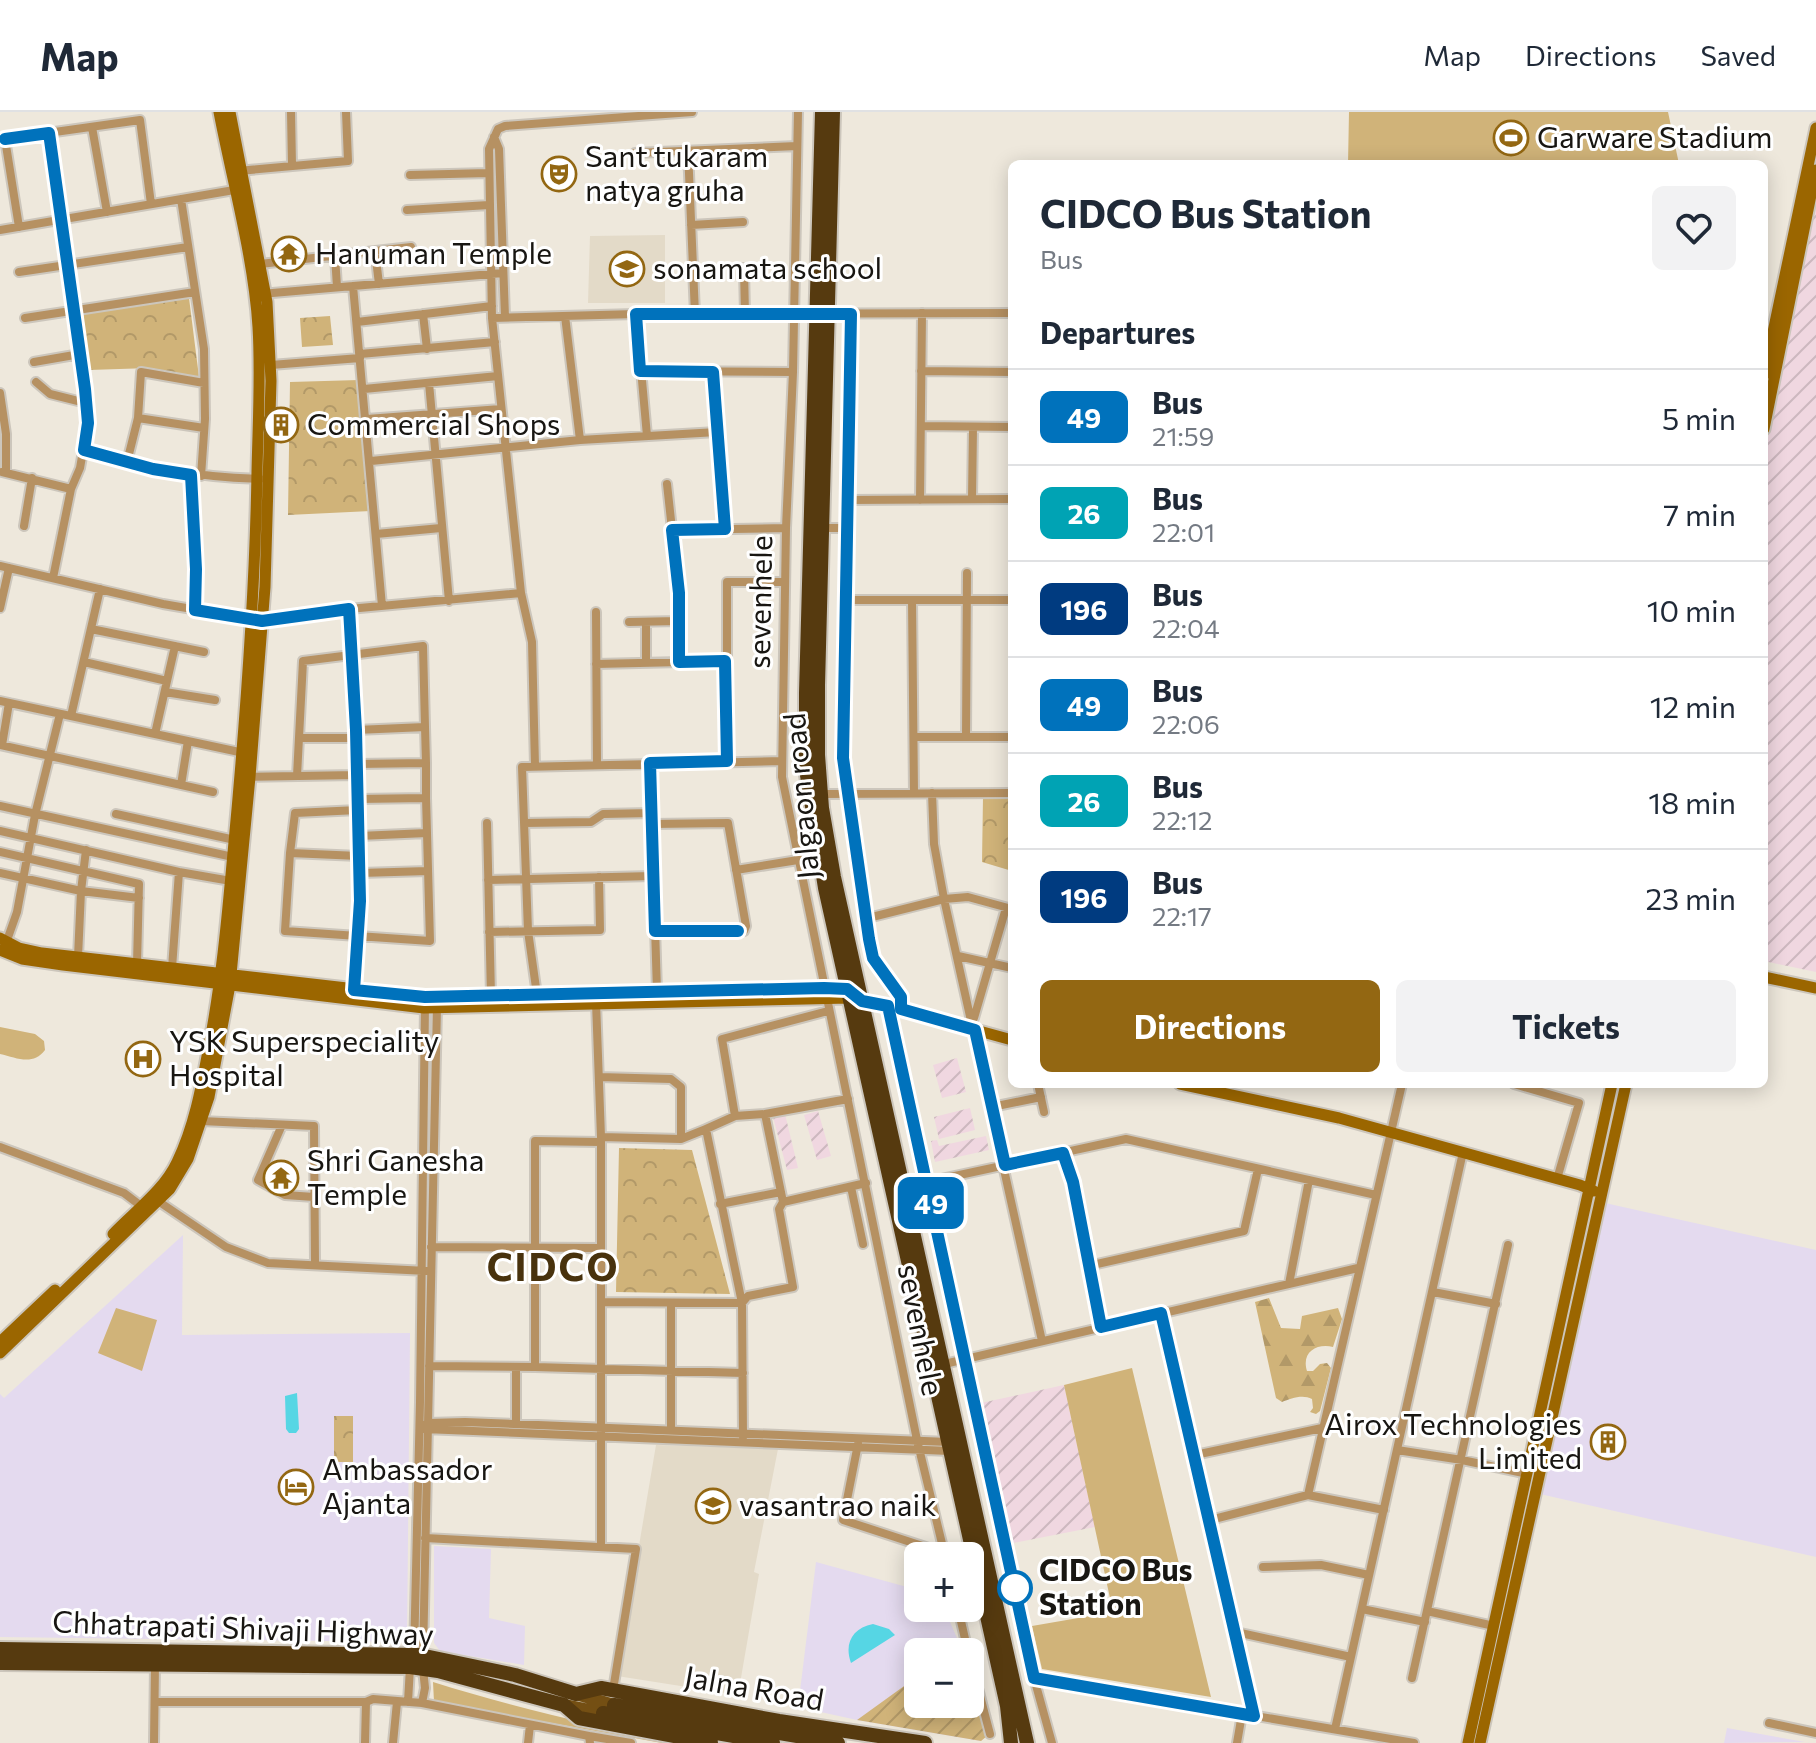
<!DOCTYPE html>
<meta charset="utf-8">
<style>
body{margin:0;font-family:Commissioner,sans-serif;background:#f2f2f3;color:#1f2937;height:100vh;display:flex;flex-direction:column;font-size:30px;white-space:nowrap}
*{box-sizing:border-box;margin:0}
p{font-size:26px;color:#747a83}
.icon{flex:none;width:44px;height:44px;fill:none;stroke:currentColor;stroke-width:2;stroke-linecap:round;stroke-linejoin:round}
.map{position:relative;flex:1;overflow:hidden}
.panel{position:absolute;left:1008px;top:48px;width:760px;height:928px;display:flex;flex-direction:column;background:#fff;border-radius:12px;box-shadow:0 4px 20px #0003}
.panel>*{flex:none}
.badge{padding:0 16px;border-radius:12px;font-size:28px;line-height:52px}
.tools{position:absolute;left:904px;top:1430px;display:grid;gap:16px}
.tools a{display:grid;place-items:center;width:80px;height:80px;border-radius:12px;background:#fff;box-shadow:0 4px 20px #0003;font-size:40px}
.map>.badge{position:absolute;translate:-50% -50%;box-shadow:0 0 0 4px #fff}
h2{padding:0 32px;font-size:30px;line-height:72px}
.round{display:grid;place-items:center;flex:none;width:84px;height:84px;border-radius:12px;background:#f2f2f3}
.headline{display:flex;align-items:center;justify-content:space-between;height:136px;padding:0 32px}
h1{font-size:38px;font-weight:700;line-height:60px}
.action{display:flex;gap:16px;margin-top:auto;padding:16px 32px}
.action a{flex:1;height:92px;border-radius:12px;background:#936712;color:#fff;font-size:32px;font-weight:700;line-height:92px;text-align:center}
.action a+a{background:#f2f2f3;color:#1f2937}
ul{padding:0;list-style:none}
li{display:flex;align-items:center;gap:24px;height:96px;padding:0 32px;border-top:2px solid #e0e1e3}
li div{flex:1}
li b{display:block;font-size:30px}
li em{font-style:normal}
li .badge{min-width:88px;font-weight:700;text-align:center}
header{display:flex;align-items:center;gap:48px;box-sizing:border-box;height:112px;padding:0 40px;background:#fff;border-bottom:2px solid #e0e1e3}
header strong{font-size:38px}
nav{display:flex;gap:44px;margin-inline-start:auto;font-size:28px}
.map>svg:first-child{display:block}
</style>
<header>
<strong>Map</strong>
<nav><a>Map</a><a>Directions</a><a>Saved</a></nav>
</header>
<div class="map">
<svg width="1816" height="1631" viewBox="0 0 1816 1631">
<defs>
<pattern id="industrial-furrows" width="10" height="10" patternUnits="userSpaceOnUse" patternTransform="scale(2)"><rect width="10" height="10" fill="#f0d7e0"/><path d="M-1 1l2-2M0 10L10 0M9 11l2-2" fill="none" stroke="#cdb8bf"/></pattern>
<pattern id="forest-firs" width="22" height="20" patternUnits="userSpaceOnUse" patternTransform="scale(2)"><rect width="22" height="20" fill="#d0b379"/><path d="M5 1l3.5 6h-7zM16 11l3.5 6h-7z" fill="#b29968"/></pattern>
<pattern id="park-crowns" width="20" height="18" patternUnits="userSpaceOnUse" patternTransform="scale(2)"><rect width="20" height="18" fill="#d0b379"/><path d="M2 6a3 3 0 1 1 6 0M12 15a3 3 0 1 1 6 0" fill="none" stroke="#b29968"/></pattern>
<pattern id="garden-furrows" width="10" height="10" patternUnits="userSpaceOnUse" patternTransform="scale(2)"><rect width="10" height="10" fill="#d0b379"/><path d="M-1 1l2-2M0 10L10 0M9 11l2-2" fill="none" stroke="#b29968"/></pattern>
</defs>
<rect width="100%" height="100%" fill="#eee8dc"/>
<path fill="#e4daef" d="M1605,1091L1816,1138V1445L1540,1382Z
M183,1123L182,1223L410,1221L407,1530L0,1525V1282L4,1286Z
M434,1434L491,1437L489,1506L525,1514L524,1553L440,1539L434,1531Z
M816,1450L918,1478V1496H944L963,1540H918V1592H970V1563L981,1629L857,1608L798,1595Z
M1727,1616L1805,1630L1724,1631Z"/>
<path fill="url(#industrial-furrows)" d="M1816,82V860L1764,849V346Z
M957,946L966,980L942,986L933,953Z
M970,996L975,1018L939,1027L934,1005Z
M818,999L831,1044L817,1048L804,1003Z
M785,1002L798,1056L787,1058L773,1005Z
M986,1024L989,1038L935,1050L931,1029L937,1028L939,1034Z
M1064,1273L1095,1415L1013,1431L981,1291Z"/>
<path fill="#e3dac8" d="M665,123V191H588L590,124Z
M656,1333L778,1337L754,1460L759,1462L738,1583L617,1564Z"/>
<path fill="#d0b379" d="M1349,0H1668L1679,52H1348Z
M0,915L35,922L44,929L45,938C33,954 17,946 0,942Z
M116,1196L157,1208L142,1259L98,1241Z
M1132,1256L1211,1585L1042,1557L1032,1514L1113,1500L1064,1273Z
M433,1570C516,1596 600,1616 685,1631H662L434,1590Z"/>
<path fill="url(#forest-firs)" d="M1269,1186L1281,1216L1300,1217L1302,1204L1338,1196L1342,1207L1333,1235C1317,1231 1301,1240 1307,1259H1313L1320,1252L1327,1251L1331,1256L1320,1299L1316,1302L1310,1300L1313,1296L1312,1287C1303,1282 1291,1286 1282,1290L1276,1286L1255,1190Z"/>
<path fill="url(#park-crowns)" d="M189,186L199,265L150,256L89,258L83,200Z
M330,204L333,233L302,235L300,206Z
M359,268L371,399L288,403L290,270Z
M983,685H1012V759L982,750Z
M619,1036L692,1038L730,1182L616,1180Z
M334,1304H353V1350H334Z"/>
<path fill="url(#garden-furrows)" d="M970,1563L987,1624L981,1629L857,1608L918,1564V1592H970Z"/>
<path fill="#56d6e4" d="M297,1281L299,1317L296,1321H289L286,1317L285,1284Z
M873,1512L889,1517L895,1523L851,1551C844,1532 852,1516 873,1512Z"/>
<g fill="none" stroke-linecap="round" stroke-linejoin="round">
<g stroke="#ccc6bc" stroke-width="12">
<path id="street" d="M291,0L292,53
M798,0L793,260L786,416L782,665L917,1328L945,1444
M92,15L107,100
M49,21L88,311L80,356L71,377L53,466
M494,25L499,37L505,205
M688,38L695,202
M635,41L797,34
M238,59L348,49L346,0
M410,63L488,61
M181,87L204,237L205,307L201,364
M407,98L489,93
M691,113L743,110
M19,115L5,27L140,8L151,92
M0,118L240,77
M375,139L379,172
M335,144L337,175
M260,152L411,135
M744,156L745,203
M19,160L188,135
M353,174L382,494
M261,182L503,161
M423,202L427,237
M636,202L647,324
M851,202L843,646L864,807L873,846L901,885V897
M565,204L580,328
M25,206L195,180
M492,206L636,202L1012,201
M357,210L492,194
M360,242L495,230
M34,250L80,242
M271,253L360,246
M640,259L793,260
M921,259L1012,260
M713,260L725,417
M36,270L50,282L86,291
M429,271L449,489
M364,277L498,264
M0,281L6,322V361
M138,306L204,316
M367,307L501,297
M921,314L1012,315
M84,338C147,355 193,365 260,367
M371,349L580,328L717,320
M127,350L138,306L141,260L204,271
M2,360L71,377
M191,363L196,474L195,498
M667,372L679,481V550
M972,387L973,315
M848,388L1012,387
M920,388L922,201
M24,414L32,366
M823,416H847
M672,418L786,416
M376,422L441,416
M0,454L163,492L262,509L349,497L521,481
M845,488H1012
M912,488L914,681
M0,496L9,456
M349,497L356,618L360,789L354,878
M596,500L597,652
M629,510L679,509
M646,510V551
M91,517L204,540
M84,550L167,569L155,622
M596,552L725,549
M167,569L175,534
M165,580L215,588
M0,589L244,641
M71,604L100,477
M425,615L426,651
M914,625H1012
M966,625L967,461
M300,626H357
M0,633L213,680
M2,633L9,591
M727,649V470H785
M650,651L657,880
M357,652L426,651V686L358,687
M535,654L532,530L521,481L492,206L489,37L498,17L505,14L692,0
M297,664L303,549L423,534L425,615L356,618
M246,665L357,663
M181,673L188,629
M932,681L934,732L944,787L1042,1229
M821,682L1012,681
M426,686L427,721
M0,694L233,745
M116,702L235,728
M487,711L491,884
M524,711L591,710L603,702L651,701
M652,712L728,711L746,814L744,819H655
M0,719L179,760L231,769
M359,724L427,721L430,829L285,819L290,741L359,744
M0,740L139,772L137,852
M290,741L295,701L358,698
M736,758L798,748
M0,761L81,779L139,786
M360,761L428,759
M488,768L653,764
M864,807L944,787L968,785L1012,797
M489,820L600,818L599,765
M5,834L17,800L35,703L60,602
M958,844L1012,856
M78,845L81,779L86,738
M172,856L179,760
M537,883L528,819L522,655L782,649
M596,890L601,1025V1435
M888,894L1034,1566L1052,1631
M974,906L1006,796
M599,965L671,967L681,975V1027
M1038,972L1044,1000
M1514,972L1579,991L1557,1067
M992,995L1041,985
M765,1002L848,987
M735,1004L765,1002L783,1090L866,1071
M201,1009L314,1014L315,1151
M282,1013L258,1068L285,1083L314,1085
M706,1017L735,1004L722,927L828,899
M601,1025L681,1027L706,1017L742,1191L743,1325
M600,1030L535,1029V1255L743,1261
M0,1035L124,1081L145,1097
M1063,1041L1073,1070L1101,1215
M927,1070L1126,1027L1376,1083
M851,1075L863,1132
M155,1087L226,1135L268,1151L427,1159
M720,1092L781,1080
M431,1135L601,1136
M1088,1154L1244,1119L1258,1057
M1289,1172L1309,1068
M1433,1180L1496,1192
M602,1190L742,1191L748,1184L793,1175L779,1097L783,1090
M1161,1201L1254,1604
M940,1253L1358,1156
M429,1254L535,1255
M516,1255V1312
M423,1313L428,1311L465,1310L948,1330
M424,1317L950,1339
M671,1318V1191
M858,1332L843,1408L944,1441
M1397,1338L1462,1348L1528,1362
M1195,1343L1322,1316
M1308,1383L1402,972
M1210,1408L1308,1383L1384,1398
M425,1426L636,1437L613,1578
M1263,1455L1321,1453L1369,1463
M958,1496L968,1540
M1362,1497L1425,1510
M1427,1499L1494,1514
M1236,1520L1351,1545
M414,1543L420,1290L425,892
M423,1544L437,894
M970,1546L990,1622
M1034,1566L1414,1631
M1412,1566L1508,1133
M155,1590H366L373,1587L422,1591L589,1624L590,1631
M408,1590L410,1555
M422,1591L425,1576L423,1557
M1769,1611L1816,1621
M1335,1617L1463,1040
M589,1624L631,1631
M154,1631L155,1552
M365,1631L366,1590
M393,1631L397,1590
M528,1631L530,1613
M1237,1631L1242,1602"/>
</g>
<g stroke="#ccc6bc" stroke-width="15">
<path id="secondary" d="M1764,263L1816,16
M1764,317L1816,58
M0,826L19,836L42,841L425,885L824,876L847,877L852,881
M0,838L22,847L63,853L424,896L849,886L888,894L1012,928
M1764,865L1816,876
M1180,972L1339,1006L1580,1073L1594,1079
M113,1122C134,1100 164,1078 177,1050C194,1015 201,977 208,939C221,874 227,808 233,741C245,614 255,488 257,360C258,312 261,263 258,215C254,147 232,68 219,0
M0,1230L55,1178
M0,1241L170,1077L188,1047L209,985L230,873L250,665L265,475L271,269L267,190L230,0
M1468,1631L1612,972
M1480,1631L1626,972"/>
</g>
<g stroke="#ccc6bc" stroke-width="16">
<path id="primary" d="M576,1582L614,1593
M564,1593L603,1601"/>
</g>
<g stroke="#ccc6bc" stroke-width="18">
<path id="highway" d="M822,0L806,581V657L825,776L1007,1594L1011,1631
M833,0L818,573V643L822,696L834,765L1027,1631
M0,1537L420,1543L515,1563L576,1582L601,1576L779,1609L925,1631
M0,1551L410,1555L438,1559L564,1593L579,1606L711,1631
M614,1593L838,1631
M603,1601L773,1631"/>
</g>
<use href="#street" stroke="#b69162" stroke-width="8"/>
<use href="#secondary" stroke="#9b6600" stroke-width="11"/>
<use href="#primary" stroke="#744f13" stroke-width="12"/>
<use href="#highway" stroke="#563a0f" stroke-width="14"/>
</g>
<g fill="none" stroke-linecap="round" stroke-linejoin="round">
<g stroke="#fff" stroke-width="18">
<path id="line" d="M5,27L49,21L85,277L88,311L84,338L153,357L191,363L196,457L195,498L262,509L349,497L356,618L360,789L354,878L425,885L824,876L847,877L862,889L888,894L1034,1566L1254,1604L1161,1201L1101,1215L1073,1070L1063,1041L1005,1053L975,918L901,897V885L873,846L869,827L843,646L851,202H636L640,259L713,260L725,417L672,418L679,481V550L725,549L727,649L650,651L655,819H738"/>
</g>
<use href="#line" stroke="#0072bc" stroke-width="12"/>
</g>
<defs>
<g id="stadium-ring" transform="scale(1.8)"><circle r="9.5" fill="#fff" stroke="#936712" stroke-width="1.5"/><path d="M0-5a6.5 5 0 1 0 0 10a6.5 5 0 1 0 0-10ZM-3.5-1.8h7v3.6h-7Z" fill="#936712"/></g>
<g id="theatre-ring" transform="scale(1.8)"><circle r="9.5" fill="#fff" stroke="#936712" stroke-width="1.5"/><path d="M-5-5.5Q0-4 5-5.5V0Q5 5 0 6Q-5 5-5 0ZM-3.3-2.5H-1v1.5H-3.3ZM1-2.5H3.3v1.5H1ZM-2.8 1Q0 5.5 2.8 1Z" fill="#936712"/></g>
<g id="temple-ring" transform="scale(1.8)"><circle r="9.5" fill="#fff" stroke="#936712" stroke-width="1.5"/><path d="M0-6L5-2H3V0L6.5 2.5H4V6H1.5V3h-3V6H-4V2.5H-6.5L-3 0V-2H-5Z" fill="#936712"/></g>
<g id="school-ring" transform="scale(1.8)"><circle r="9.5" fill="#fff" stroke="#936712" stroke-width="1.5"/><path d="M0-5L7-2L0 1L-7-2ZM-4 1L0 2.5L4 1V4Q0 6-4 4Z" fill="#936712"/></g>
<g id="building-ring" transform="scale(1.8)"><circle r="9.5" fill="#fff" stroke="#936712" stroke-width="1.5"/><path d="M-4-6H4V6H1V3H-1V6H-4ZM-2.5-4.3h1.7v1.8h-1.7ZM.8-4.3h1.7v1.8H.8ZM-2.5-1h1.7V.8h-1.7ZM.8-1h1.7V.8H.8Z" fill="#936712"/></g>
<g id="hospital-ring" transform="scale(1.8)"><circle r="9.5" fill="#fff" stroke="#936712" stroke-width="1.5"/><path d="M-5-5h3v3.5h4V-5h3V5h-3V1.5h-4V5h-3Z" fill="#936712"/></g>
<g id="hotel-ring" transform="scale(1.8)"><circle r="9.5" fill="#fff" stroke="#936712" stroke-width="1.5"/><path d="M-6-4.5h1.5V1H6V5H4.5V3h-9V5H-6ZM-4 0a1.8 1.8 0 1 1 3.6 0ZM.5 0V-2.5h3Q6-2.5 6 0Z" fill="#936712"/></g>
</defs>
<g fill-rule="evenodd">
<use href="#stadium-ring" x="1511" y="26"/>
<use href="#theatre-ring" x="559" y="62"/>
<use href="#temple-ring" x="289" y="142"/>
<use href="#school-ring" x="627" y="157"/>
<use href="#building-ring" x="281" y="313"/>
<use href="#hospital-ring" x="143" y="947"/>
<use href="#temple-ring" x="281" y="1066"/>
<use href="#building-ring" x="1608" y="1330"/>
<use href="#hotel-ring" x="296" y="1375"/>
<use href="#school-ring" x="713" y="1394"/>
</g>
<circle fill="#fff" stroke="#0072bc" stroke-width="4" cx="1015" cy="1476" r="16"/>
<g text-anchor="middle" stroke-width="6" stroke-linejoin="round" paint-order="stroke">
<g font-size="30" fill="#181612" stroke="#fff" text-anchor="start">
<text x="1537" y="36">Garware Stadium</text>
<text x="585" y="55">Sant tukaram<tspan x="585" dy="34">natya gruha</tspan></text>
<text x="315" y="152">Hanuman Temple</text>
<text x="653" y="167">sonamata school</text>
<text x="307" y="323">Commercial Shops</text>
<text x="169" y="940">YSK Superspeciality<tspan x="169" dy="34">Hospital</tspan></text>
<text x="307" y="1059">Shri Ganesha<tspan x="307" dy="34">Temple</tspan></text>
<text x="1582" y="1323" text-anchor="end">Airox Technologies<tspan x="1582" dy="34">Limited</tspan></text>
<text x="322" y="1368">Ambassador<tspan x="322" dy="34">Ajanta</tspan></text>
<text x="739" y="1404">vasantrao naik</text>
</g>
<g font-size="30" fill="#181612" stroke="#fff">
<text transform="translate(761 490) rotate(-89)" y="10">sevenhele</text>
<text transform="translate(802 684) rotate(-95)" y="10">Jalgaon road</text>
<text transform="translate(920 1218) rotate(79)" y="10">sevenhele</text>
<text transform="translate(243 1517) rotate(2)" y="10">Chhatrapati Shivaji Highway</text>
<text transform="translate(754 1577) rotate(10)" y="10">Jalna Road</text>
</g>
<g font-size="30" font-weight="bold" fill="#181612" stroke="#fff" text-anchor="start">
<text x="1039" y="1469">CIDCO Bus<tspan x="1039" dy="34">Station</tspan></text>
</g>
<g font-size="38" font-weight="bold" letter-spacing="2" fill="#48320d" stroke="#fff">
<text x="553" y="1169">CIDCO</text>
</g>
</g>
</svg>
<div class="tools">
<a>+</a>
<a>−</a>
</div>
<b class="badge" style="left:931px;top:1091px;background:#0072bc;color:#fff">49</b>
<section class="panel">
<div class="headline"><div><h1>CIDCO Bus Station</h1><p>Bus</p></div><a class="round"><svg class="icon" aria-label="heart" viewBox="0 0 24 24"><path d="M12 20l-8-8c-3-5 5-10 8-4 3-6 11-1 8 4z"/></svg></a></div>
<h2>Departures</h2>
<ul>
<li><span class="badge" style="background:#0072bc;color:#fff">49</span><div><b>Bus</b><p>21:59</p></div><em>5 min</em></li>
<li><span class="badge" style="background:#00a3b4;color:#fff">26</span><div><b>Bus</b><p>22:01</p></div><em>7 min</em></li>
<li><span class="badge" style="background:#003b80;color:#fff">196</span><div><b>Bus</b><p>22:04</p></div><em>10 min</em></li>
<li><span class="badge" style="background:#0072bc;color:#fff">49</span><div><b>Bus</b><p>22:06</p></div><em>12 min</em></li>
<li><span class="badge" style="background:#00a3b4;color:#fff">26</span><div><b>Bus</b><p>22:12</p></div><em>18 min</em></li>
<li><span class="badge" style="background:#003b80;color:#fff">196</span><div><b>Bus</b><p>22:17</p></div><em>23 min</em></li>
</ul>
<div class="action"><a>Directions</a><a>Tickets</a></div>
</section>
</div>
